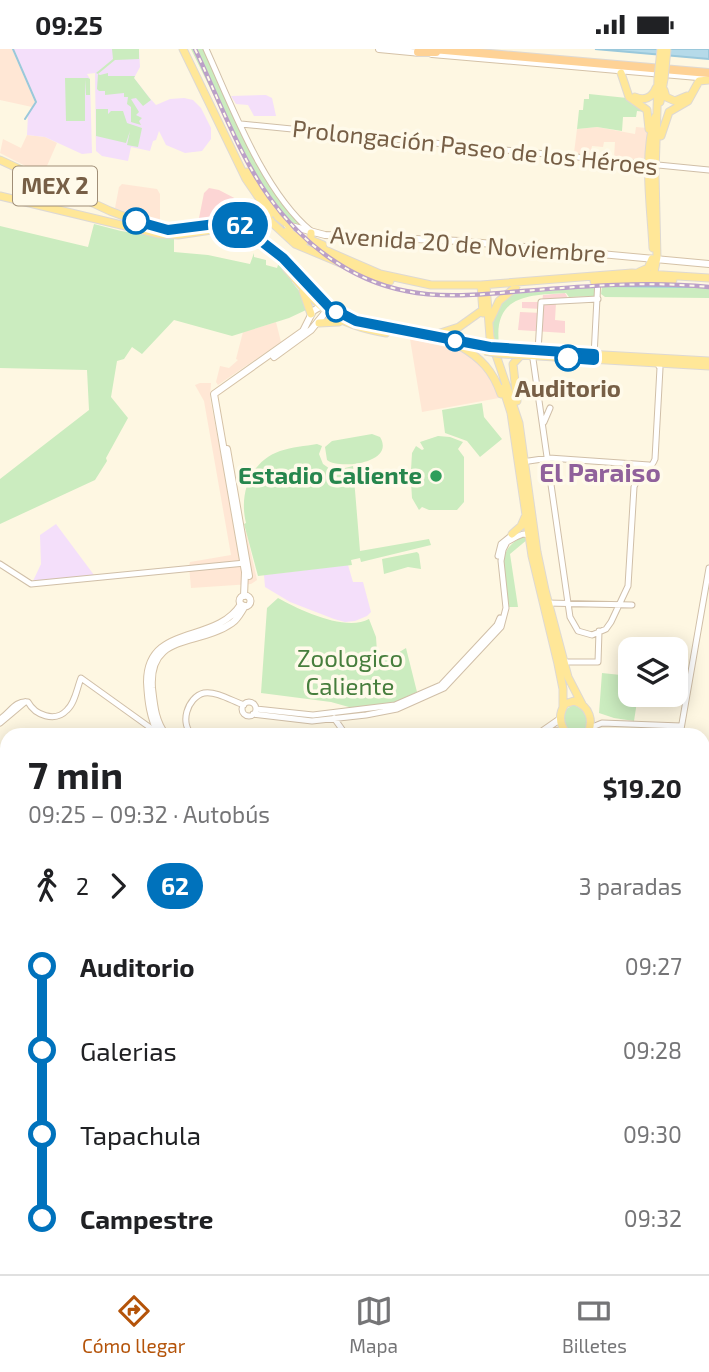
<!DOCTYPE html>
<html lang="es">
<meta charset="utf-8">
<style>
body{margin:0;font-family:"Exo 2",sans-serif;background:#f2f2f2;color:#202124;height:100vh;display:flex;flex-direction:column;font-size:26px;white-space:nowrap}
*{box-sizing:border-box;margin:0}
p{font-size:23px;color:#757577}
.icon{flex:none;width:38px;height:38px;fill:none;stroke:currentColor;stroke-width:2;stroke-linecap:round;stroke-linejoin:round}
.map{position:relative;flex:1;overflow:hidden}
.side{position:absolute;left:0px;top:679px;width:710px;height:546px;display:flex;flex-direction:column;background:#fff;border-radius:21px 21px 0 0;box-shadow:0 4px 18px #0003}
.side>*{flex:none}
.badge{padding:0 14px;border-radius:23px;font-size:24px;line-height:46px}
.tools{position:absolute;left:618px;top:588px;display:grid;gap:14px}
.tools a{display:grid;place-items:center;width:70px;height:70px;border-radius:14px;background:#fff;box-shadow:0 4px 18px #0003;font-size:35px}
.map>.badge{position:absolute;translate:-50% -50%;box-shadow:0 0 0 4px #fff}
.legs{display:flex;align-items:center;gap:10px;height:77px;padding:0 28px;font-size:23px}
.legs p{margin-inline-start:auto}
.overview{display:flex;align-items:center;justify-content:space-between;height:119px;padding:0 28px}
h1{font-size:38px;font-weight:700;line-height:52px}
ul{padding:0 28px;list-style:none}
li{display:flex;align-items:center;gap:24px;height:84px;font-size:26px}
li i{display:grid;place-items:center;width:10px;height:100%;margin:0 9px;background:currentColor}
li i::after{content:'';width:18px;height:18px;margin:-9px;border:5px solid;border-radius:50%;background:#fff}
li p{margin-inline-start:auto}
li:first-child i{background:linear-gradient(#0000 50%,currentColor 0)}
li:last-child i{background:linear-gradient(currentColor 50%,#0000 0)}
.status{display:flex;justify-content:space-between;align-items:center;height:49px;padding:0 35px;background:#fff;direction:ltr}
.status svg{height:19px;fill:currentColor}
.tabs{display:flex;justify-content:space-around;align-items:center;height:98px;border-top:2px solid #e0e0e0;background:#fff;font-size:19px;color:#757577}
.tabs a{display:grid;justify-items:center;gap:4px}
.tabs .on{color:#b45309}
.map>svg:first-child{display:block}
</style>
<div class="status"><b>09:25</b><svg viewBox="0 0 49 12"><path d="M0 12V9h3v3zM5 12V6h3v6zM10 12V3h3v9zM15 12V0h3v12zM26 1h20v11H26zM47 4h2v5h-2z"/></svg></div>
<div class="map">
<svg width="709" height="1225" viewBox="0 0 709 1225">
<rect width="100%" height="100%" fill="#fef7e2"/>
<path fill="#ffe7d5" d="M0,0H12L35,53L32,58L0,51Z
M597,78L635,85L636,78L647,79V113L614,109L615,93H604L603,98L592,97L590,106L574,104L577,80Z
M27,86L45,88L57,94L43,126L0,104L3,90L21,99Z
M122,135L157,140L160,145V175L115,159L119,138Z
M276,273L281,293L218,336L216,333L220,317L229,319L238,311L236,310L243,283Z
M410,290L469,303L496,332L499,349L422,363Z
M200,334H211L210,349L236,483L246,482L257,531L251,535L191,539L189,517L190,513L231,506L204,352L195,336Z"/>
<path fill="#f4dffa" d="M14,0H139L140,18L134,29L148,47L156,56L170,50L184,49L193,51L201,59L211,79V90L202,102L185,104L166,96L159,82L156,91L153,92L150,102L131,98L128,112L102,107L96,102L95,24L87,25L90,30L92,104L82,105L45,88L27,86L28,66L37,53Z
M266,46L272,49L276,67H254L248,56L236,55L231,47Z
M56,475L94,526L33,532L41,515L40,486Z
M348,516L353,533H363L371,563L367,567L355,572L345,573L334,570L290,553L265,538L264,526Z"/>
<path fill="#fcd5d4" d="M209,139L219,141L242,153L243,167L198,174L204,144Z
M565,244L568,249L556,254L555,271L565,272V284L518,281L520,263L542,264V260L522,259V253H542L543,246Z"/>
<path fill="#cbecbf" d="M112,0H139V10L115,11L98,25L100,26L108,24V27H135L134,29L151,51L143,57L136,49L131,50L139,63L136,66L142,69L139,72L141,76L131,73V58L127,55L128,48H124V44L105,46V42H99L97,40L98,25L96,24L113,10Z
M191,0H203L244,87L295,169L302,177L285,171L256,133Z
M88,29L90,30V46H86L85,30V72H66L65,29Z
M589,45L627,49L646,63L637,62L636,68H623L622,82L597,78L577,80L579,61H583L584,50H589Z
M96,60H108V65L111,62H123L127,74L142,79L138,98L127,96L130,82L126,94L96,87Z
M94,175L121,182L174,190V203L208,206L250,215L254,204V208L266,211V216L277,219L278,216L281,217L295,233H292L300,243L306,261L289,269L232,287L174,271L142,305L132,298L124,310L117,312L111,348L128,369L106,409L107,412L95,431L0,475V430L89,361L87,321L0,319V177L88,198Z
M657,237L709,239V249L605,248L601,245L602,238Z
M595,238V247L569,248L566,244C529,246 493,246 499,295L494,294L490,274L496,257L512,245Z
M482,354L484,368L502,390L480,408L467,392L445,384L442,361Z
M372,385L380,388C396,414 339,421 327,411L325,398L332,392Z
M438,387L450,388L463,393L458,400L464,408V453L457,461H429L422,458L419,461L412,449L411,433L408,432V423L411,421L412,404L416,397L422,401L424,400L420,393Z
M317,395L322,397L319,405L323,415L333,422L353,417L360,502L429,490L431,496L361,513L360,509L351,511L352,516L258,527L244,475L246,474C239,446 249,413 280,402C292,398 305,397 317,395Z
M525,487L528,490L510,505L518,558H508C505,529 492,500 525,487Z
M417,503L419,505L421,520L408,518L384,525L382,510Z
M278,549C299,561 346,583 369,570L376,588L377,603L383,605L386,611L406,599L417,643L391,655L356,660L331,653L261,644L267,559Z
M602,624L630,627V646H638L634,672L614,669L599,664Z
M573,656C588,660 589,673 584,686H569L563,674L565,661Z"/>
<path fill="#b5dae9" stroke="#9ac8db" stroke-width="2" d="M595,0H709V10Z"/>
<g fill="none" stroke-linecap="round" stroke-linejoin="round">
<path stroke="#9ac8db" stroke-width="2" d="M13,0L36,53L25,70
M601,237L705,238
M572,239L595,237"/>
<path stroke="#dcd1bb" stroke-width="7" stroke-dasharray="7 3.5" stroke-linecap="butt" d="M274,166L287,182
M304,193L318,198"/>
<g stroke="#d0bfa8" stroke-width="7">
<path id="tertiary" d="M206,0C232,57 263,142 311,182
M241,75L709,121
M598,250L541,253L538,302L533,310L570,568L578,582L592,586L606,580L611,573L628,537L634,438C638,425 651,422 655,410L660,319L656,312
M594,307L598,230
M544,373L550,359
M522,413L549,409L649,416
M498,507L501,495L512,486
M0,515L31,535L245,514
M547,554L632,556
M564,613H598L599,582
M242 660a7 7 0 1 1 14 0a7 7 0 1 1-14 0Z
M256,660L313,666L395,656L441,636L497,576L500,569
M253,665L312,672L366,666L397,660L444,639L501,578L506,559L501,512L503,501L507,493L516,488L523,485L530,486
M334,669L346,686
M0,670C10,664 15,651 28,653C35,666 55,674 67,661C75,654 77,639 81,629L159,685
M0,674L25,653
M590,679L602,674L681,677
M193,686C179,676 187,648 204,644C217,642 232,652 244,656
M680,686L709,519
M704,1198L709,1197
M595,1225L599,1218"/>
</g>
<g stroke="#d5c2a7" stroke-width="8">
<path id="secondary" d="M379,0L421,4
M432,5L709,29
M287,176L325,186L460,192L709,215
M274,308L311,281L328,260
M227,400L249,527
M239.5 552a5.5 5.5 0 1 1 11 0a5.5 5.5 0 1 1-11 0Z
M244,547L245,523L214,345L303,282L313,262L323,256
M159,686C150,669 148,652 147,633C147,574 216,596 241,555
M166,686C155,672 154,656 152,639C148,583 198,598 232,574C238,570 241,563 245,557
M537,686L560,670
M545,686L554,682L565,683
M704,742L709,741
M704,808L709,807
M704,871L709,863
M0,1124L7,1113
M247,1218L252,1225
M252,1218L261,1225
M330,1218L332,1225
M563,1225L565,1218"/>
</g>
<g stroke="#ded9d3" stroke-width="9">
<path id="primary" d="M183,0L246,130L270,165
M621,24L629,48L647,61L649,80
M664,41L666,48L675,52L687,47
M635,48C644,52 652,49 656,39
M660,53L664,30
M661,87L669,63L688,52L699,32L709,31
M0,111L110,162L153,178L177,181L220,174L239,175L275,202L324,255L340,265L369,275L483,297
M247,123L278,168L291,178
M0,147L159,185L178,186L232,178
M266,163L269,171L295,195L381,231L390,232
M235,175L246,171L271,172
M287,182L304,193
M311,184V191L323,196
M318,198L380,225L431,236H481L632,224L709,229
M653,199C651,157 643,108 655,68
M286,219C320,259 332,275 386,284
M639,223L648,219L652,210
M653,228L657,208L655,125L658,29
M594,232L646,230L673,231
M481,236L483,264
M486,236L490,288L519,374L537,503L545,541L568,628L582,655
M303,242L311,265
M490,271L499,252L516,238
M319,274L339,273
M431,287L459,278L480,263L486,262
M460,297C481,309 493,322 501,345
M501,300L709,312
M503,305L709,317
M503,339L511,364L532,507L558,615L563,640V658
M517,352L513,315L521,306
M512,485L521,477L525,468
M568,686C559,676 558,666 565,655L574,652C590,657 594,672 587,686"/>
</g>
<g stroke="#ded9d3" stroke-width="10">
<path id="trunk" d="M433,0L709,24
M418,3H436"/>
</g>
<use href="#tertiary" stroke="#fff" stroke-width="5"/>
<use href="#secondary" stroke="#fff" stroke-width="6"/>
<use href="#primary" stroke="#ffe798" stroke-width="7"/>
<use href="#trunk" stroke="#fed296" stroke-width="8"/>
<g stroke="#bba0c8" stroke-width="4.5">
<path id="rail" d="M195,0C217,46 240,108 269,148C302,194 349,231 406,242C444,250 485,245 523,242C585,237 647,232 709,238"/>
</g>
<use href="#rail" stroke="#fffaea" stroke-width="2" stroke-dasharray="5" stroke-linecap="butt"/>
<g stroke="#ded9d3" stroke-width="9" stroke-linecap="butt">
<path id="primary-bridge" d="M658,29L661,0
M664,30L667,0
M483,297L501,300
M485,302L503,305"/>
</g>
<use href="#primary-bridge" stroke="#ffe798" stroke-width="7"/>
</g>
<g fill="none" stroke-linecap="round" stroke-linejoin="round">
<g stroke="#fff" stroke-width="16">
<path id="line-1" d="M136,172L168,181L223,174L239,175L283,209L329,258L356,272L490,298L594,305V311L568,309"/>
</g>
<use href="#line-1" stroke="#0072bc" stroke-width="10"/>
</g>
<g fill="#fff" stroke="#0072bc" stroke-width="3.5">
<circle cx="136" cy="172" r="12"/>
<circle cx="336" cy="263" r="9"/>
<circle cx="455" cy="292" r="9"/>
<circle cx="568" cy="309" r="12"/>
</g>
<circle fill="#2e9e5b" stroke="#fffaea" stroke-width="2.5" cx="436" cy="427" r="7"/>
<g text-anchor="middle" stroke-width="7" stroke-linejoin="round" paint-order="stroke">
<rect fill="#fffaea" stroke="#a08e77" stroke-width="2" x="13" y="117.5" width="84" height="39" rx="5"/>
<g font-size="23" font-weight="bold" fill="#775f46">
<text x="55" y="145">MEX 2</text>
</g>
<g font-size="24" fill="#775f46" stroke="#fffaea">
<text transform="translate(475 99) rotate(6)" y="8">Prolongación Paseo de los Héroes</text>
<text transform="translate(468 196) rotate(4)" y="8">Avenida 20 de Noviembre</text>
</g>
<g font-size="24" font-weight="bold" fill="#775f46" stroke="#fffaea">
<text x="568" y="348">Auditorio</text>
</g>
<g font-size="24" font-weight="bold" fill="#27864d" stroke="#fffaea" text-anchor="end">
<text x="422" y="435">Estadio Caliente</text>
</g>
<g font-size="24" fill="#477e3d" stroke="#fffaea">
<text x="350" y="618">Zoologico<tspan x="350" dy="28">Caliente</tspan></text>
</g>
<g font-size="26" font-weight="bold" fill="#90619b" stroke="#fffaea">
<text x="600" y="433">El Paraiso</text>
</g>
</g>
</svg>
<div class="tools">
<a><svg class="icon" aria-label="layers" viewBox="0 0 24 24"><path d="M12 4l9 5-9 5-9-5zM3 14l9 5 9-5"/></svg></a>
</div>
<b class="badge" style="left:240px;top:176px;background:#0072bc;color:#fff">62</b>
<section class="side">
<div class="overview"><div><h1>7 min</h1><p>09:25 – 09:32 · Autobús</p></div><b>$19.20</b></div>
<div class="legs"><svg class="icon" aria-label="walk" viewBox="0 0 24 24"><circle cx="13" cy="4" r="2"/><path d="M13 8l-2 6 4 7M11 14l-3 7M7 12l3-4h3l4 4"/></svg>2<svg class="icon" aria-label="forward" viewBox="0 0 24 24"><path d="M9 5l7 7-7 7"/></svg><b class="badge" style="background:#0072bc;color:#fff">62</b><p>3 paradas</p></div>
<ul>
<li><i style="color:#0072bc"></i><b>Auditorio</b><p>09:27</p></li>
<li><i style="color:#0072bc"></i><span>Galerias</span><p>09:28</p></li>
<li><i style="color:#0072bc"></i><span>Tapachula</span><p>09:30</p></li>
<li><i style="color:#0072bc"></i><b>Campestre</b><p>09:32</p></li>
</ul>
</section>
</div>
<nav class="tabs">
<a class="on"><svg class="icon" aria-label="directions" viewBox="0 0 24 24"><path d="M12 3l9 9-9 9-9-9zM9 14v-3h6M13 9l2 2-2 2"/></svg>Cómo llegar</a>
<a><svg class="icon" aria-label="map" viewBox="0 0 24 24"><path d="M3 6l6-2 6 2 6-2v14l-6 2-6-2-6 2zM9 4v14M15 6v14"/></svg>Mapa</a>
<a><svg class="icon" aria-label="tickets" viewBox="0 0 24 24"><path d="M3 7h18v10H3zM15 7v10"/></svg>Billetes</a>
</nav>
